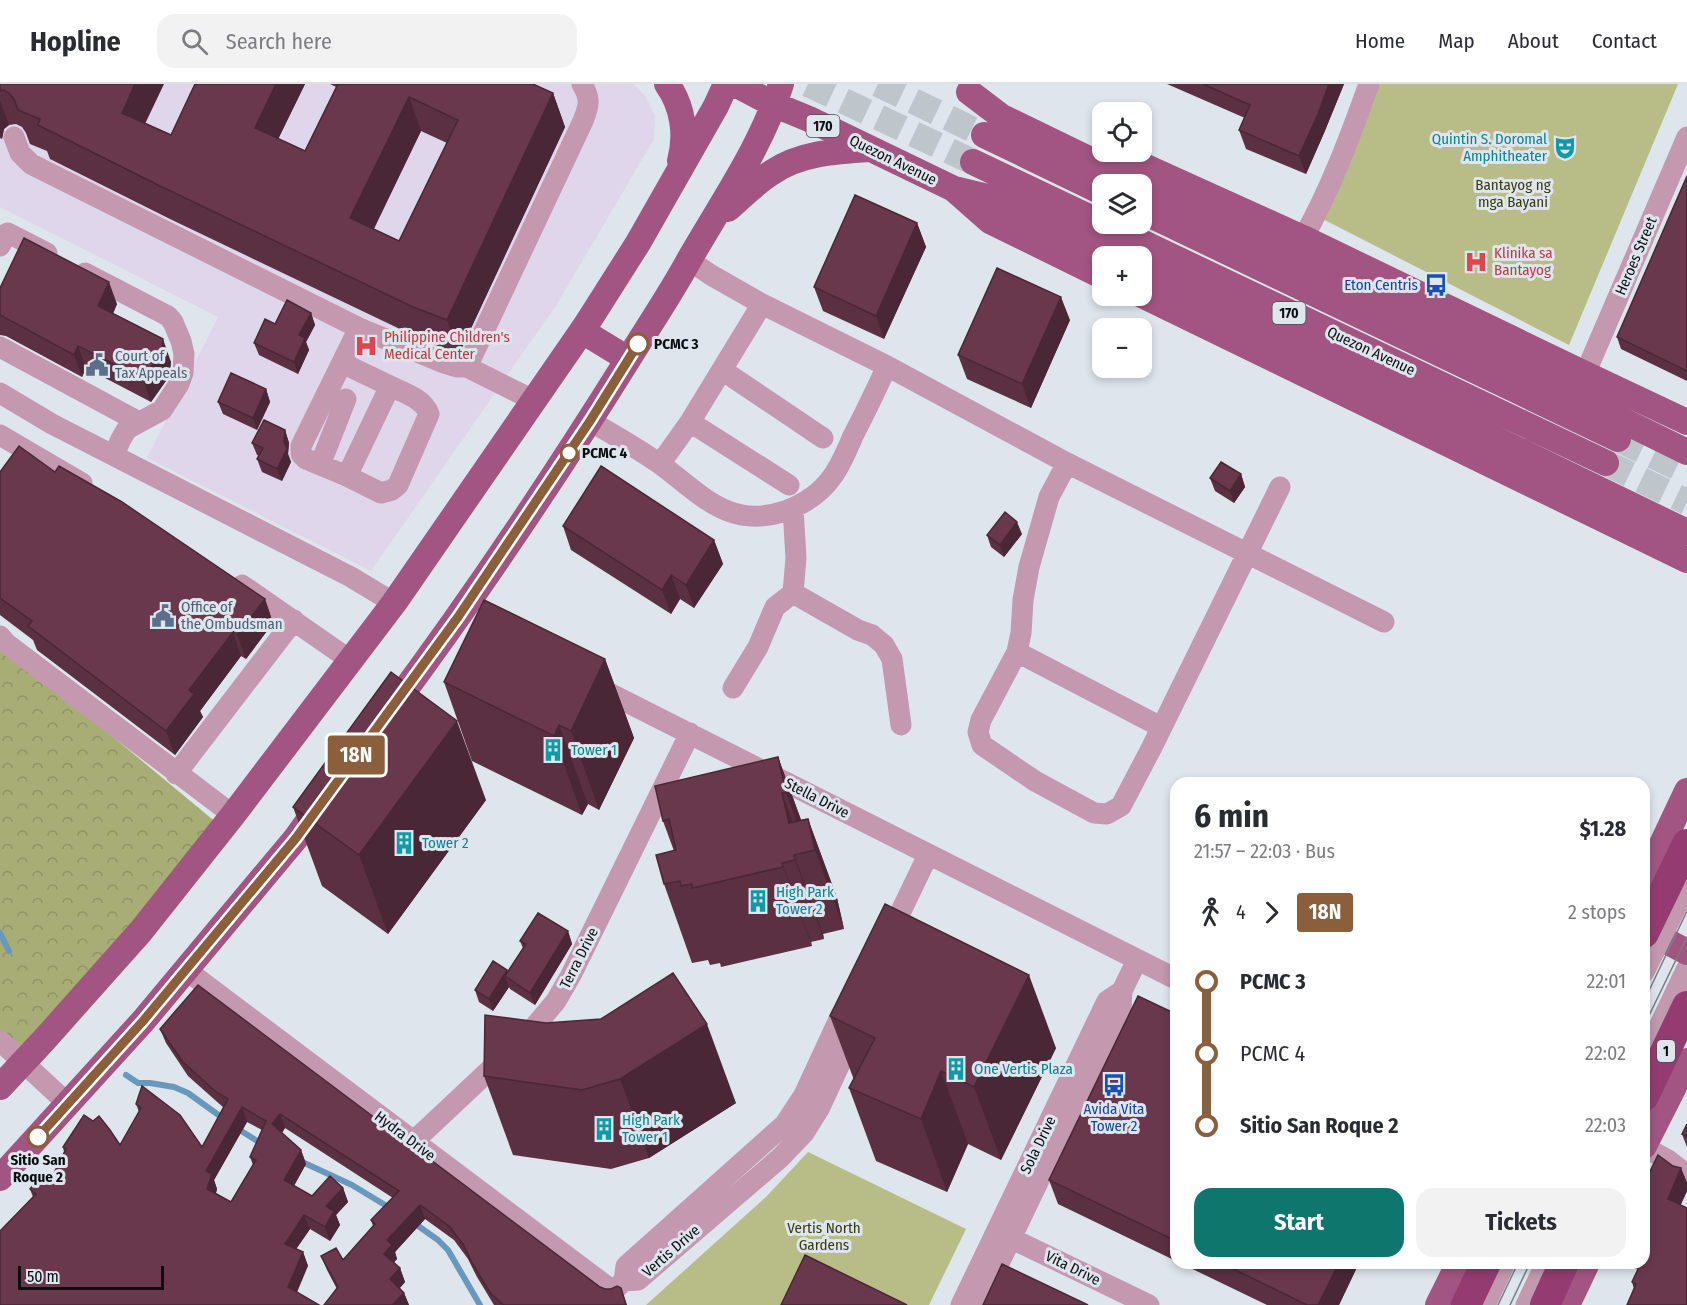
<!DOCTYPE html>
<meta charset="utf-8">
<style>
body{margin:0;font-family:"Fira Sans Condensed",sans-serif;background:#f2f2f3;color:#2b2b33;height:100vh;display:flex;flex-direction:column;font-size:22px;white-space:nowrap}
*{box-sizing:border-box;margin:0}
p{font-size:20px;color:#7c7c81}
.icon{flex:none;width:33px;height:33px;fill:none;stroke:currentColor;stroke-width:2;stroke-linecap:round;stroke-linejoin:round}
.map{position:relative;flex:1;overflow:hidden}
.panel{position:absolute;left:1170px;top:693px;width:480px;height:492px;display:flex;flex-direction:column;background:#fff;border-radius:18px;box-shadow:0 3px 9px #0003}
.panel>*{flex:none}
.badge{padding:0 12px;border-radius:4px;font-size:21px;line-height:39px}
.controls{position:absolute;left:1092px;top:18px;display:grid;gap:12px}
.controls a{display:grid;place-items:center;width:60px;height:60px;border-radius:12px;background:#fff;box-shadow:0 3px 9px #0003;font-size:30px}
.scale{position:absolute;left:18px;bottom:15px;width:146px;box-sizing:border-box;padding-left:6px;border:3px solid #0c0f11;border-top:0;font-size:16px;line-height:21px;white-space:nowrap;color:#0c0f11;-webkit-text-stroke:4px #dee5ec;paint-order:stroke}
.map>.badge{position:absolute;translate:-50% -50%;box-shadow:0 0 0 3px #fff}
.legs{display:flex;align-items:center;gap:9px;height:66px;padding:0 24px;font-size:20px}
.legs p{margin-inline-start:auto}
.head{display:flex;align-items:center;justify-content:space-between;height:102px;padding:0 24px}
h1{font-size:33px;font-weight:700;line-height:45px}
.action{display:flex;gap:12px;margin-top:auto;padding:12px 24px}
.action a{flex:1;height:69px;border-radius:18px;background:#0f766e;color:#fff;font-size:24px;font-weight:700;line-height:69px;text-align:center}
.action a+a{background:#f2f2f3;color:#2b2b33}
ul{padding:0 24px;list-style:none}
li{display:flex;align-items:center;gap:21px;height:72px;font-size:22px}
li i{display:grid;place-items:center;width:9px;height:100%;margin:0 8px;background:currentColor}
li i::after{content:'';width:15px;height:15px;margin:-8px;border:4px solid;border-radius:50%;background:#fff}
li p{margin-inline-start:auto}
li:first-child i{background:linear-gradient(#0000 50%,currentColor 0)}
li:last-child i{background:linear-gradient(currentColor 50%,#0000 0)}
header{display:flex;align-items:center;gap:36px;box-sizing:border-box;height:84px;padding:0 30px;background:#fff;border-bottom:2px solid #e1e1e2}
header strong{font-size:28px}
nav{display:flex;gap:33px;margin-inline-start:auto;font-size:21px}
.search{width:420px;height:54px;background:#f2f2f3;display:flex;align-items:center;gap:15px;box-sizing:border-box;padding:0 21px;border-radius:18px;color:#7c7c81;font-size:22px}
.map>svg:first-child{display:block}
</style>
<header>
<strong>Hopline</strong>
<div class="search"><svg class="icon" aria-label="search" viewBox="0 0 24 24"><circle cx="10" cy="10" r="6"/><path d="M15 15l6 6"/></svg>Search here</div>
<nav><a>Home</a><a>Map</a><a>About</a><a>Contact</a></nav>
</header>
<div class="map">
<svg width="1687" height="1221" viewBox="0 0 1687 1221">
<defs>
<pattern id="forest-crowns" width="20" height="18" patternUnits="userSpaceOnUse" patternTransform="scale(1.5)"><rect width="20" height="18" fill="#a8ad75"/><path d="M2 6a3 3 0 1 1 6 0M12 15a3 3 0 1 1 6 0" fill="none" stroke="#8f9464"/></pattern>
</defs>
<rect width="100%" height="100%" fill="#dee5ec"/>
<path fill="#dfd6eb" d="M0,0H634L646,13L655,32L654,55L557,220L371,487L147,374L218,233L0,123Z"/>
<path fill="#b8bc86" d="M1365,0H1678L1569,261L1311,129Z
M808,1068L966,1145L929,1221H646L766,1113Z"/>
<path fill="url(#forest-crowns)" d="M0,559L218,740L23,972L0,951Z"/>
<g fill="none" stroke-linecap="round" stroke-linejoin="round">
<path stroke="#6899bd" stroke-width="6" d="M0,849L9,867
M126,991L138,999H150L174,1003L188,1009L224,1035
M235,1043L262,1060
M298,1076L352,1101L390,1124
M414,1139L438,1156L448,1166L480,1221"/>
<path stroke="#bec5cb" stroke-width="26" stroke-dasharray="26 13" stroke-linecap="butt" d="M808,0L973,78
M878,0L984,51
M1618,355L1687,388
M1606,379L1687,418"/>
<path stroke="#c498af" stroke-width="21" d="M14,53L20,69L31,80L359,244L444,279L457,283H467L533,316
M1303,154C1330,107 1351,50 1369,0
M0,162L6,150L8,149L47,169
M689,176L711,191L762,220L887,282L1067,379L1384,538
M85,189L168,232L173,238L181,257L184,270L183,289L179,300L162,326L127,345L121,355L114,371
M359,244L301,362V370L306,375L347,392L381,409L392,406L398,401L429,330C423,314 404,309 390,302
M0,263L139,338
M342,279L390,302L347,392
M467,283L583,37C589,22 591,15 582,0
M722,286L823,354
M1585,290L1687,53
M0,309L52,340L351,493L394,519
M590,337C614,351 637,364 660,380C701,410 729,446 785,427C804,420 820,410 832,393C841,381 847,366 853,352C865,329 876,306 887,282
M690,338L789,401
M0,351L82,399
M1067,379L1049,413L1029,483L1023,516L1021,549L1017,568L981,636L978,648L982,661L1035,697L1094,729L1107,730L1121,722L1152,663L1280,403
M660,380L690,338L762,220
M320,381L346,315
M242,501L350,576
M793,509L858,546L872,551L884,561L892,575L901,641
M0,552L6,559L233,731
M1017,568L1161,643
M595,602L1176,895
M733,604L758,563L775,523L793,509L796,474L793,424
M176,690L294,536
M889,852L928,771
M186,886L613,1207L624,1197
M852,925L841,931L804,1011L785,1040L626,1182L624,1197L638,1196L780,1074L804,1049L819,1025L856,945
M0,957L68,1020
M1644,974L1687,884
M413,1058L530,948L556,917L571,891L690,649
M1644,1063L1668,1076L1687,1091
M1000,1149L1149,1221
M961,1221L1107,917L1122,907
M979,1221L1121,925L1122,907L1137,876
M1485,1221L1505,1179
M1526,1221L1546,1179"/>
<path stroke="#a25582" stroke-width="26" d="M667,0C683,22 687,51 680,77
M735,0L775,21L809,35L954,105L1004,117L1119,172
M969,8L1002,33L1140,100
M984,51L1102,108
M1113,68L1303,154L1585,290L1687,338
M973,78L1606,379
M1142,101L1687,368
M956,107L990,137L1102,192
M728,125C742,113 755,99 771,89C800,69 837,67 871,65
M1142,127L1618,355
M1142,184L1687,448
M1142,211L1687,476
M582,247L628,275
M388,629C473,515 552,397 627,277C648,243 670,211 689,176C721,120 762,62 781,0
M1644,798L1687,707
M1644,848L1653,850L1687,868
M0,1003L44,956L141,847L233,731L394,519L586,241L638,159L716,22L726,0
M1644,1062L1687,977
M0,1094L143,937L296,754L321,719
M1438,1221L1459,1179
M1567,1221L1587,1179"/>
<path stroke="#943b71" stroke-width="30" d="M1644,1012L1687,922
M1466,1221L1486,1179
M1545,1221L1564,1179"/>
<path stroke="#797e82" stroke-width="1.5" d="M1644,917L1687,827
M1644,942L1687,853
M1498,1221L1518,1179
M1510,1221L1530,1179"/>
<path stroke="#c498af" stroke-width="21" d="M1644,888L1687,801"/>
<path stroke="#943b71" stroke-width="30" d="M1644,849L1687,760"/>
</g>
<path fill="#5b3042" fill-rule="evenodd" d="M0,0L145,40L171,51L195,0H305L278,55L305,67L336,3L330,0H533L553,9L565,43L459,270L425,257L170,135L50,75L47,67L30,60L26,49L22,43L16,40L9,41L4,45L2,55L0,54ZM421,47L447,59L399,157L374,145Z
M1167,0H1344L1324,49L1306,90L1246,65L1239,46L1245,34Z
M1687,92V297L1621,265L1617,253Z
M917,139L926,163L884,255L823,227L814,203Z
M0,204L117,220L113,230L171,278L170,286L168,294L151,318L86,284L82,293L6,252L0,251Z
M311,229L315,241L306,258L309,266L298,290L259,271L254,259L275,240Z
M1070,236L1031,324L967,295L958,271Z
M266,305L270,318L257,346L223,330L218,318Z
M285,346L289,359L288,370L291,378L282,397L262,388L257,375L259,372L257,371L252,359Z
M0,388H55L265,515L273,539L246,575L241,572L200,627L203,633L175,671L37,566L33,556L0,531Z
M1241,390L1245,403L1234,419L1215,407L1210,394Z
M563,442L714,456L723,480L694,524L680,515L671,530L571,466Z
M1022,450L1004,473L991,463L987,451Z
M605,575L634,654L599,726L588,720L582,731L472,677L444,598Z
M778,673L801,736L808,735L837,814L844,845L823,850L824,855L811,858L812,862L721,883L720,879L710,881L708,876L692,879L664,800L674,767L663,737Z
M486,716L388,850L322,802L293,723Z
M568,847L572,860L535,921L510,905L509,903L493,927L479,918L475,906L507,886L508,888L523,864L520,857Z
M1176,930V1177L1058,1120L1049,1096Z
M485,931L736,1019L649,1074L611,1085L513,1071L484,992Z
M830,932L1056,964L1001,1076L968,1060L947,1108L876,1077L849,1004L854,996Z
M160,945L600,1203L605,1205L621,1204L627,1221H494L477,1193L468,1175L454,1156L425,1135L395,1168L397,1175L394,1178L400,1184L405,1198L400,1204L404,1209L409,1221H324L337,1205L327,1186L321,1172L343,1176L373,1142L371,1136L393,1114L285,1044L282,1049L301,1066L306,1080L294,1102L312,1112L343,1104L348,1118L336,1131L340,1141L330,1157L310,1145L296,1165L303,1168L308,1182L33,1113L30,1105L50,1097L64,1068L63,1063L120,1061L139,1028L136,1020L202,1063L224,1024L188,992L166,959ZM247,1038L262,1046L250,1073L253,1081L231,1118L216,1109L217,1105L214,1096Z
M1687,1040V1063L1682,1050Z
M1673,1082L1681,1084L1687,1099V1107L1680,1121L1634,1205L1632,1198L1638,1186L1624,1179H1644Z
M1180,1179H1359L1339,1221H1267Z"/>
<path fill="#4a2736" d="M135,0H164L134,63L122,29Z
M276,0H305L267,78L255,44Z
M1329,0H1344L1324,49L1306,90L1299,72Z
M553,9L565,43L459,270L447,236Z
M409,13L421,47L362,168L350,134Z
M0,17L9,41L4,45L2,55L0,50Z
M917,139L926,163L884,255L876,232Z
M109,198L117,220L106,244L98,222Z
M1061,213L1070,236L1031,324L1022,300Z
M311,229L315,241L306,258L309,266L298,290L294,278L299,251Z
M163,255L171,278L170,286L168,294L151,318L143,295Z
M78,262L86,284L82,293L74,271Z
M266,305L270,318L257,346L253,334Z
M285,346L289,359L288,370L291,378L282,397L277,385L284,358Z
M1241,390L1245,403L1234,419L1230,407Z
M1017,438L1022,450L1004,473L1000,461Z
M714,456L723,480L694,524L686,501Z
M671,491L680,515L671,530L662,506Z
M265,515L273,539L246,575L237,551Z
M233,548L241,572L200,627L203,633L175,671L166,647L189,606Z
M605,575L634,654L599,726L571,647Z
M457,637L486,716L388,850L359,771Z
M559,641L588,720L582,731L554,652Z
M778,673L807,752L808,768L786,709Z
M782,709L804,769L789,739Z
M808,735L837,814L844,845L815,766Z
M794,771L823,850L824,855L795,776Z
M782,779L811,858L812,862L783,783Z
M568,847L572,860L535,921L530,909Z
M507,886L511,896L505,892L509,903L493,927L489,915Z
M1029,891L1056,964L1001,1076L974,1003Z
M707,940L736,1019L649,1074L620,995Z
M941,987L968,1060L947,1108L921,1035Z
M242,1023L247,1038L214,1096L217,1105L213,1119L207,1105L206,1087Z
M280,1030L285,1044L278,1054L272,1040Z
M301,1066L306,1080L289,1110L284,1096Z
M1681,1084L1687,1099V1107L1675,1134L1668,1115Z
M343,1104L348,1118L336,1131L340,1141L330,1157L325,1143L326,1122Z
M420,1121L425,1135L395,1168L397,1175L389,1184L384,1170L387,1156Z
M304,1131L310,1145L290,1174L285,1160Z
M303,1168L308,1182L293,1218L288,1203Z
M1339,1179H1359L1339,1221H1318Z
M400,1184L405,1198L395,1209L390,1195Z
M404,1209L409,1221H392Z"/>
<path fill="#6a384d" stroke="#4a2736" stroke-width="1.5" fill-rule="evenodd" d="M0,0H135L122,29L171,51L195,0H276L255,44L305,67L338,0H533L553,9L447,236L413,223L158,101L38,41L40,35L18,26L14,15L9,9L3,6L0,7ZM409,13L458,36L399,157L350,134Z
M1203,0H1329L1318,30L1299,72L1239,46L1250,21Z
M1687,92V287L1617,253Z
M855,111L917,139L876,232L814,203Z
M24,154L109,198L98,222L163,255L162,264L159,272L143,295L78,262L74,271L0,231V204Z
M997,184L1061,213L1022,300L958,271Z
M287,216L311,229L299,251L305,254L294,278L254,259L265,235L275,240Z
M231,289L266,305L253,334L218,318Z
M264,336L285,346L284,358L287,365L277,385L257,375L263,364L252,359Z
M19,362L55,388L59,382L122,418L265,515L237,551L233,548L189,606L194,610L166,647L28,542L32,537L0,514V388Z
M1221,378L1241,390L1230,407L1210,394Z
M601,382L714,456L686,501L671,491L662,506L563,442Z
M1005,428L1017,438L1000,461L987,451Z
M484,516L605,575L571,647L559,641L554,652L444,598Z
M391,588L457,637L359,771L293,723Z
M778,673L786,709H782L789,739L808,735L815,766L794,771L795,776L782,779L783,783L692,804V800L681,802L680,797L664,800L656,771L676,766L669,735L663,737L655,702Z
M885,820L1029,891L974,1003L941,987L921,1035L849,1004L875,954L830,932Z
M538,829L568,847L530,909L505,892L526,860L520,857Z
M493,877L507,886L489,915L475,906Z
M673,889L707,940L620,995L582,1006L484,992L485,931L546,939L601,935Z
M198,901L600,1203L605,1205H611L617,1202L621,1204L626,1221H504L491,1210L472,1179L463,1160L449,1142L420,1121L387,1156L392,1161L384,1170L400,1184L390,1195L404,1209L392,1221H324L338,1203L321,1172L336,1164L343,1176L375,1140L371,1136L399,1107L280,1030L272,1040L301,1066L284,1096L312,1112L330,1092L343,1104L326,1122L334,1127L325,1143L304,1131L285,1160L303,1168L288,1203L319,1221H0V1147L36,1110L30,1105L42,1090L50,1097L66,1065L63,1063L84,1031L93,1037L99,1032L110,1046L120,1061L141,1024L136,1020L142,1002L180,1031L202,1063L228,1015L216,1008L183,978L160,945ZM242,1023L266,1037L250,1073L256,1076L231,1118L207,1105L212,1090L206,1087Z
M1138,912L1176,930V1157L1049,1096Z
M1687,1040V1052L1682,1050Z
M1658,1071L1673,1082L1681,1084L1668,1115L1687,1124V1221H1627L1636,1200L1632,1198L1641,1179H1644V1100Z
M805,1171L907,1221H781Z
M1221,1179H1339L1318,1221H1307Z
M1002,1180L1088,1221H983Z"/>
<g fill="none" stroke-linecap="round" stroke-linejoin="round">
<g stroke="#fff" stroke-width="14">
<path id="line-1" d="M38,1053L143,937L296,754L458,533L590,337L638,260"/>
</g>
<use href="#line-1" stroke="#8b5e3c" stroke-width="9"/>
</g>
<defs>
<g id="theatre-bare" transform="scale(1.8)"><path d="M-5-5.5Q0-4 5-5.5V0Q5 5 0 6Q-5 5-5 0ZM-3.3-2.5H-1v1.5H-3.3ZM1-2.5H3.3v1.5H1ZM-2.8 1Q0 5.5 2.8 1Z" fill="#0f9aa8" stroke="#dee5ec" stroke-width="2.5" paint-order="stroke"/></g>
<g id="hospital-bare" transform="scale(1.8)"><path d="M-5-5h3v3.5h4V-5h3V5h-3V1.5h-4V5h-3Z" fill="#e0444e" stroke="#dee5ec" stroke-width="2.5" paint-order="stroke"/></g>
<g id="bus-bare" transform="scale(1.8)"><path d="M-5-6H5V4H4V6H2V4H-2V6H-4V4H-5ZM-3.5-4V0h7V-4ZM-3.5 1.2v1.5H-2V1.2ZM2 1.2v1.5H3.5V1.2Z" fill="#1a4fb4" stroke="#dee5ec" stroke-width="2.5" paint-order="stroke"/></g>
<g id="civic-bare" transform="scale(1.8)"><path d="M-.6-6.5H3V-4.5H.6V-3L4-1V1h2V6H-6V1h2V-1L-.6-3ZM-1.2 2.5V6h2.4V2.5Z" fill="#5c6f8a" stroke="#dee5ec" stroke-width="2.5" paint-order="stroke"/></g>
<g id="building-bare" transform="scale(1.8)"><path d="M-4-6H4V6H1V3H-1V6H-4ZM-2.5-4.3h1.7v1.8h-1.7ZM.8-4.3h1.7v1.8H.8ZM-2.5-1h1.7V.8h-1.7ZM.8-1h1.7V.8H.8Z" fill="#0f9aa8" stroke="#dee5ec" stroke-width="2.5" paint-order="stroke"/></g>
</defs>
<g fill-rule="evenodd">
<use href="#theatre-bare" x="1565" y="64"/>
<use href="#hospital-bare" x="1476" y="178"/>
<use href="#bus-bare" x="1436" y="201"/>
<use href="#hospital-bare" x="366" y="262"/>
<use href="#civic-bare" x="97" y="281"/>
<use href="#civic-bare" x="163" y="532"/>
<use href="#building-bare" x="553" y="666"/>
<use href="#building-bare" x="404" y="759"/>
<use href="#building-bare" x="758" y="817"/>
<use href="#building-bare" x="956" y="985"/>
<use href="#bus-bare" x="1114" y="1001"/>
<use href="#building-bare" x="604" y="1045"/>
</g>
<g fill="#fff" stroke="#8b5e3c" stroke-width="3">
<circle cx="638" cy="260" r="10"/>
<circle cx="569" cy="369" r="8"/>
<circle cx="38" cy="1053" r="10"/>
</g>
<g text-anchor="middle" stroke-width="6" stroke-linejoin="round" paint-order="stroke">
<g fill="#dee5ec" stroke="#4b4f53" stroke-width="1.5">
<rect x="806.5" y="31" width="33" height="22" rx="4.5"/>
<rect x="1272.5" y="218" width="33" height="22" rx="4.5"/>
<rect x="1657" y="956" width="18" height="22" rx="4.5"/>
</g>
<g font-size="14" font-weight="bold" fill="#0c0f11">
<text x="823" y="47">170</text>
<text x="1289" y="234">170</text>
<text x="1666" y="972">1</text>
</g>
<g font-size="15" fill="#0d838f" stroke="#dee5ec" text-anchor="start">
<text x="1547" y="60" text-anchor="end">Quintin S. Doromal<tspan x="1547" dy="17">Amphitheater</tspan></text>
<text x="571" y="671">Tower 1</text>
<text x="422" y="764">Tower 2</text>
<text x="776" y="813">High Park<tspan x="776" dy="17">Tower 2</tspan></text>
<text x="974" y="990">One Vertis Plaza</text>
<text x="622" y="1041">High Park<tspan x="622" dy="17">Tower 1</tspan></text>
</g>
<g font-size="15" fill="#0c0f11" stroke="#dee5ec">
<text transform="translate(893 76) rotate(26)" y="5">Quezon Avenue</text>
<text transform="translate(1636 172) rotate(-67)" y="5">Heroes Street</text>
<text transform="translate(1371 267) rotate(25)" y="5">Quezon Avenue</text>
<text transform="translate(817 714) rotate(27)" y="5">Stella Drive</text>
<text transform="translate(579 874) rotate(-63)" y="5">Terra Drive</text>
<text transform="translate(405 1052) rotate(37)" y="5">Hydra Drive</text>
<text transform="translate(1038 1061) rotate(-64)" y="5">Sola Drive</text>
<text transform="translate(671 1167) rotate(-41)" y="5">Vertis Drive</text>
<text transform="translate(1073 1184) rotate(26)" y="5">Vita Drive</text>
</g>
<g font-size="15" fill="#383b0f" stroke="#dee5ec">
<text x="1513" y="106">Bantayog ng<tspan x="1513" dy="17">mga Bayani</tspan></text>
<text x="824" y="1149">Vertis North<tspan x="824" dy="17">Gardens</tspan></text>
</g>
<g font-size="15" fill="#be3a42" stroke="#dee5ec" text-anchor="start">
<text x="1494" y="174">Klinika sa<tspan x="1494" dy="17">Bantayog</tspan></text>
<text x="384" y="258">Philippine Children's<tspan x="384" dy="17">Medical Center</tspan></text>
</g>
<g font-size="15" fill="#164399" stroke="#dee5ec" text-anchor="end">
<text x="1418" y="206">Eton Centris</text>
<text x="1114" y="1030" text-anchor="middle">Avida Vita<tspan x="1114" dy="17">Tower 2</tspan></text>
</g>
<g font-size="15" font-weight="bold" fill="#0c0f11" stroke="#dee5ec" text-anchor="start">
<text x="654" y="265">PCMC 3</text>
<text x="582" y="374">PCMC 4</text>
<text x="38" y="1081" text-anchor="middle">Sitio San<tspan x="38" dy="17">Roque 2</tspan></text>
</g>
<g font-size="15" fill="#4e5e75" stroke="#dee5ec" text-anchor="start">
<text x="115" y="277">Court of<tspan x="115" dy="17">Tax Appeals</tspan></text>
<text x="181" y="528">Office of<tspan x="181" dy="17">the Ombudsman</tspan></text>
</g>
</g>
</svg>
<div class="controls">
<a><svg class="icon" aria-label="locate" viewBox="0 0 24 24"><circle cx="12" cy="12" r="6"/><path d="M12 2v4M12 18v4M2 12h4M18 12h4"/></svg></a>
<a><svg class="icon" aria-label="layers" viewBox="0 0 24 24"><path d="M12 4l9 5-9 5-9-5zM3 14l9 5 9-5"/></svg></a>
<a>+</a>
<a>−</a>
</div>
<div class="scale">50 m</div>
<b class="badge" style="left:356px;top:671px;background:#8b5e3c;color:#fff">18N</b>
<section class="panel">
<div class="head"><div><h1>6 min</h1><p>21:57 – 22:03 · Bus</p></div><b>$1.28</b></div>
<div class="legs"><svg class="icon" aria-label="walk" viewBox="0 0 24 24"><circle cx="13" cy="4" r="2"/><path d="M13 8l-2 6 4 7M11 14l-3 7M7 12l3-4h3l4 4"/></svg>4<svg class="icon" aria-label="forward" viewBox="0 0 24 24"><path d="M9 5l7 7-7 7"/></svg><b class="badge" style="background:#8b5e3c;color:#fff">18N</b><p>2 stops</p></div>
<ul>
<li><i style="color:#8b5e3c"></i><b>PCMC 3</b><p>22:01</p></li>
<li><i style="color:#8b5e3c"></i><span>PCMC 4</span><p>22:02</p></li>
<li><i style="color:#8b5e3c"></i><b>Sitio San Roque 2</b><p>22:03</p></li>
</ul>
<div class="action"><a>Start</a><a>Tickets</a></div>
</section>
</div>
